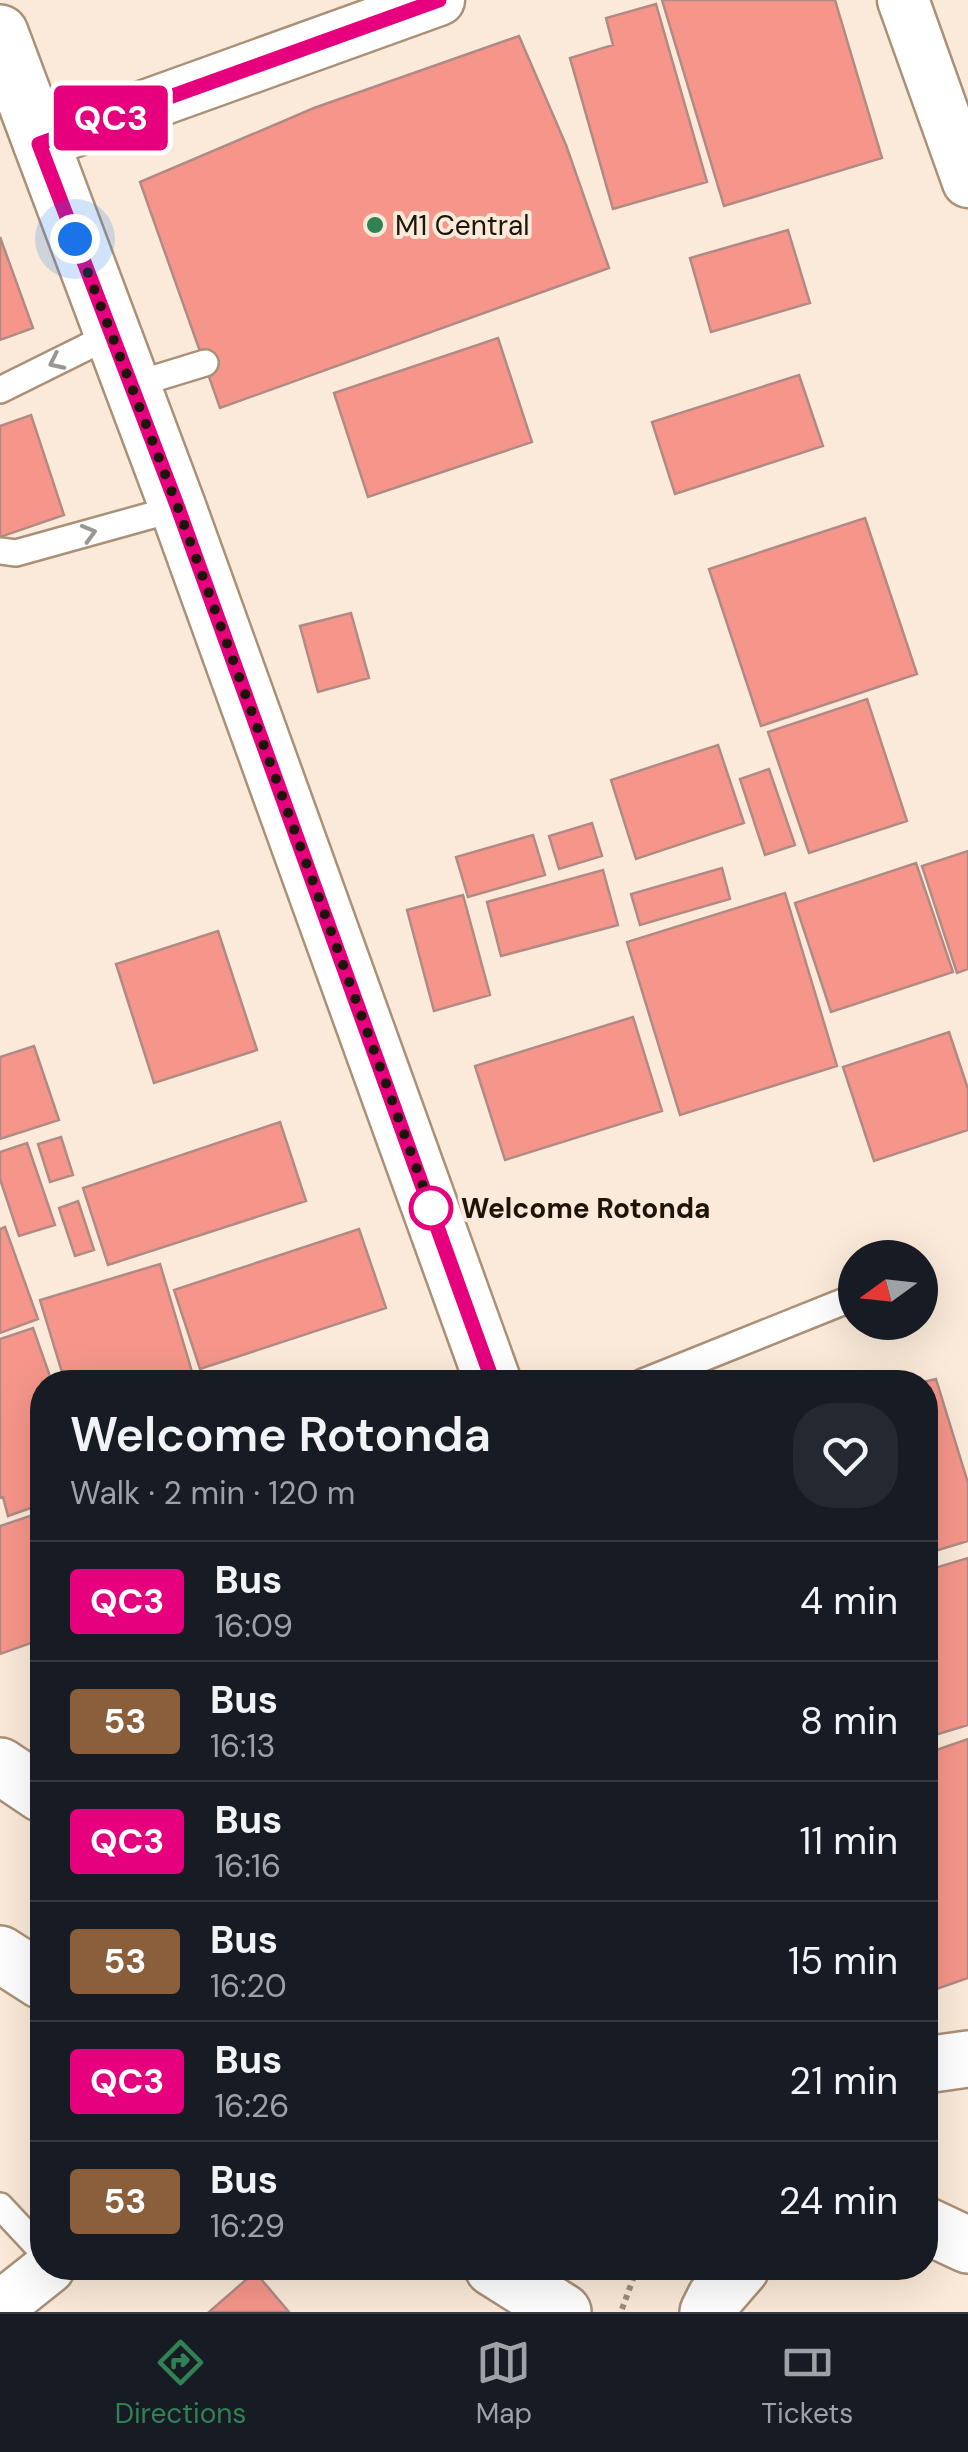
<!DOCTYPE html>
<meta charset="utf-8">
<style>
body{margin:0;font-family:"DM Sans",sans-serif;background:#242831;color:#f1f3f6;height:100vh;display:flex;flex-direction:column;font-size:38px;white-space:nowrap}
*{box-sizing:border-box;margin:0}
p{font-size:32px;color:#9ea1a6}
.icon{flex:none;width:55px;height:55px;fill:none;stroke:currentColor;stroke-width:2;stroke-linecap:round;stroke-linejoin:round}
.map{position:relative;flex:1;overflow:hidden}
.sheet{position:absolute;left:30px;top:1370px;width:908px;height:910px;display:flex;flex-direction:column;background:#171b24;border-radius:40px;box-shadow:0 10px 40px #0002}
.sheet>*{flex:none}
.badge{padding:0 20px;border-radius:8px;font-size:35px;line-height:65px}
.needle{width:65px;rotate:255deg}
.fabs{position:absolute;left:838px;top:1240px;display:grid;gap:20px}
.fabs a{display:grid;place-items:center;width:100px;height:100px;border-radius:50%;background:#171b24;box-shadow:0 10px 40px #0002;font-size:50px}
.you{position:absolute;width:50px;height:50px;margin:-25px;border:8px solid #fff;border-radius:50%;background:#1a73e8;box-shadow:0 0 0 15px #1a73e833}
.map>.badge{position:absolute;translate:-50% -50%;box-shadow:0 0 0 5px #fff}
.round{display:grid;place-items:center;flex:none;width:105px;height:105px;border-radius:40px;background:#242831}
.headline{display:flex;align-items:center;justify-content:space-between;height:170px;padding:0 40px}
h1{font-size:48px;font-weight:600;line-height:75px}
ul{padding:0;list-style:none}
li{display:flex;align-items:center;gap:30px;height:120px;padding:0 40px;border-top:2px solid #363941}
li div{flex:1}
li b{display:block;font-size:38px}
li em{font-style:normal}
li .badge{min-width:110px;font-weight:700;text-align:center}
.tab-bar{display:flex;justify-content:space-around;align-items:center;height:140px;border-top:2px solid #363941;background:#171b24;font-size:28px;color:#9ea1a6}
.tab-bar a{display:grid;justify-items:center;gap:5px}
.tab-bar .selected{color:#308153}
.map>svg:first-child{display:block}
</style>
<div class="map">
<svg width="968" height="2312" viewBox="0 0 968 2312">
<rect width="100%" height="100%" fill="#fbead9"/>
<path fill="#f6968a" stroke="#b18a85" stroke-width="2.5" d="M662,0H835L882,158L724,206Z
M656,4L707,182L613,209L570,58L613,45L606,18Z
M519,36L566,145L609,268L220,408L140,182L314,108Z
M788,230L810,303L711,332L690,258Z
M0,237L33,328L0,340Z
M498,338L532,442L368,497L334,393Z
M799,375L823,446L675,494L652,422Z
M31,415L64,515L0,537V426Z
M865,518L917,674L761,726L709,569Z
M351,613L369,678L318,692L300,626Z
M867,699L907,821L809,853L768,732Z
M718,745L744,823L636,859L611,780Z
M769,769L795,845L765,855L740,779Z
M592,823L602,856L559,869L549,836Z
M533,835L545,875L468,897L456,857Z
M968,851V969L957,973L922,866Z
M916,863L953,972L831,1012L795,903Z
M722,868L730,899L640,925L631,894Z
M603,870L618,925L501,956L487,902Z
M785,893L837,1066L680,1115L627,942Z
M463,895L490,995L434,1011L407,910Z
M218,931L257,1050L154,1083L116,964Z
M633,1017L662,1111L505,1160L475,1066Z
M949,1032L968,1089V1130L874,1161L843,1067Z
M34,1046L59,1120L0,1139V1057Z
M280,1122L306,1201L108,1265L83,1188Z
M61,1137L73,1175L50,1182L38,1144Z
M27,1143L55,1225L19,1236L0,1179V1152Z
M78,1201L94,1250L75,1256L59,1208Z
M5,1227L38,1319L0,1333V1229Z
M359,1229L386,1308L200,1369L174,1290Z
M160,1264L195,1382H65L40,1300Z
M33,1328L52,1382H42V1504L8,1516L3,1497L0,1498V1339Z
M936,1379L968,1483V1541L925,1554L923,1382Z
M42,1512V1639L0,1654V1526Z
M968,1558V1725L925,1738V1571Z
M968,1739V1978L925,1993V1754Z
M255,2272L289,2312H209Z"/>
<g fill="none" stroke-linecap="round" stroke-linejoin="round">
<g stroke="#aa9076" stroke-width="30">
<path id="service" d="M130,386L205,363
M0,390L111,335
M0,551L16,553L178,508
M643,1382L855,1297
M0,2206L42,2251"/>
</g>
<g stroke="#aa9076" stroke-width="55">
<path id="minor" d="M903,0L968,182
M39,144L439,0
M0,2307L49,2268"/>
</g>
<g stroke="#aa9076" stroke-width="60">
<path id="tertiary" d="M925,2065L968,2059"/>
</g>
<g stroke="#aa9076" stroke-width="60">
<path id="secondary" d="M0,33L178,508L493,1382"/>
</g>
<g stroke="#aa9076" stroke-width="60">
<path id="primary" d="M0,1766L42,1794
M0,1954L42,1981
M925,2225L968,2245
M493,2268L563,2312
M708,2312L715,2298L741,2268"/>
</g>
<path stroke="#9c8e80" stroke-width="6" stroke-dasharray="5 5" stroke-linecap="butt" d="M622,2309L637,2268"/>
<use href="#service" stroke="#fff" stroke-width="25"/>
<use href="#minor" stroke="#fff" stroke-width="50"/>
<use href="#tertiary" stroke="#fff" stroke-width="55"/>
<use href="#secondary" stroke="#fff" stroke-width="55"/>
<use href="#primary" stroke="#fff" stroke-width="55"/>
</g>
<defs><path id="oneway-chevron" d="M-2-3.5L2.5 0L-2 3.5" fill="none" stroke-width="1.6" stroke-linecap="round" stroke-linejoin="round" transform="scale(2.5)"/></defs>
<g stroke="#9a9691">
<use href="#oneway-chevron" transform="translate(56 362) rotate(154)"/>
<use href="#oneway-chevron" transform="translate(89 533) rotate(-16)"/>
</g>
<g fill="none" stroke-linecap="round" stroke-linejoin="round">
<g stroke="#fff" stroke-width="22">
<path id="line" d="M439,0L39,144L178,508L493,1382"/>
</g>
<use href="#line" stroke="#e6007e" stroke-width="15"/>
<path stroke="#1e150a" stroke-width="10" stroke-dasharray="0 18" d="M75,239L178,508L432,1211L431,1208"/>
</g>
<circle fill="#308153" stroke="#fbead9" stroke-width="4" cx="375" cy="225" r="10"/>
<circle fill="#fff" stroke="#e6007e" stroke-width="5" cx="431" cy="1208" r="20"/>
<g text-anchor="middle" stroke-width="8" stroke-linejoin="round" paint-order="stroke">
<g font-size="28" fill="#1e150a" stroke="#fbead9" text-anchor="start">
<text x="395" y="235">M1 Central</text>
</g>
<g font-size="28" font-weight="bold" fill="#1e150a" stroke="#fbead9" text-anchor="start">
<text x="461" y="1218">Welcome Rotonda</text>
</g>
</g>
</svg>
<div class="fabs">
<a><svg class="needle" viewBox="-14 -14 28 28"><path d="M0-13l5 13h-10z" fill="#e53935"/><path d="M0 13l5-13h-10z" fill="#9ea1a6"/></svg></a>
</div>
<div class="you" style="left:75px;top:239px"></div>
<b class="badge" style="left:111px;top:118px;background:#e6007e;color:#fff">QC3</b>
<section class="sheet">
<div class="headline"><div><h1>Welcome Rotonda</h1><p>Walk · 2 min · 120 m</p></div><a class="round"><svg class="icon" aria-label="heart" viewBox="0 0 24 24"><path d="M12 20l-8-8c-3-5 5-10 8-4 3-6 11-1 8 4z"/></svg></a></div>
<ul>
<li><span class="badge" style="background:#e6007e;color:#fff">QC3</span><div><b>Bus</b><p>16:09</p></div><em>4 min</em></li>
<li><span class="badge" style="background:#8b5e3c;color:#fff">53</span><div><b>Bus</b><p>16:13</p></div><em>8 min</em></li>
<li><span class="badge" style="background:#e6007e;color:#fff">QC3</span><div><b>Bus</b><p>16:16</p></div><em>11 min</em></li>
<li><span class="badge" style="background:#8b5e3c;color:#fff">53</span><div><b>Bus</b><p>16:20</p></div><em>15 min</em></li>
<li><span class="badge" style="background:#e6007e;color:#fff">QC3</span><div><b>Bus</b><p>16:26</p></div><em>21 min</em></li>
<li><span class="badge" style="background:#8b5e3c;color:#fff">53</span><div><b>Bus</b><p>16:29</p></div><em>24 min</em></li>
</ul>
</section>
</div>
<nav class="tab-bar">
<a class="selected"><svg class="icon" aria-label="directions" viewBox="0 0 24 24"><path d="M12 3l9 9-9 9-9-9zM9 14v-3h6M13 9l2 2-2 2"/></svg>Directions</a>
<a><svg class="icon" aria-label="map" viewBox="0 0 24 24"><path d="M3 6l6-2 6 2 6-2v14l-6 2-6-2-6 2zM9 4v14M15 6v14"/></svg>Map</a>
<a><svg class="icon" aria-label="tickets" viewBox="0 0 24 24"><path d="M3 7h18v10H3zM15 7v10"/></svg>Tickets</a>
</nav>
